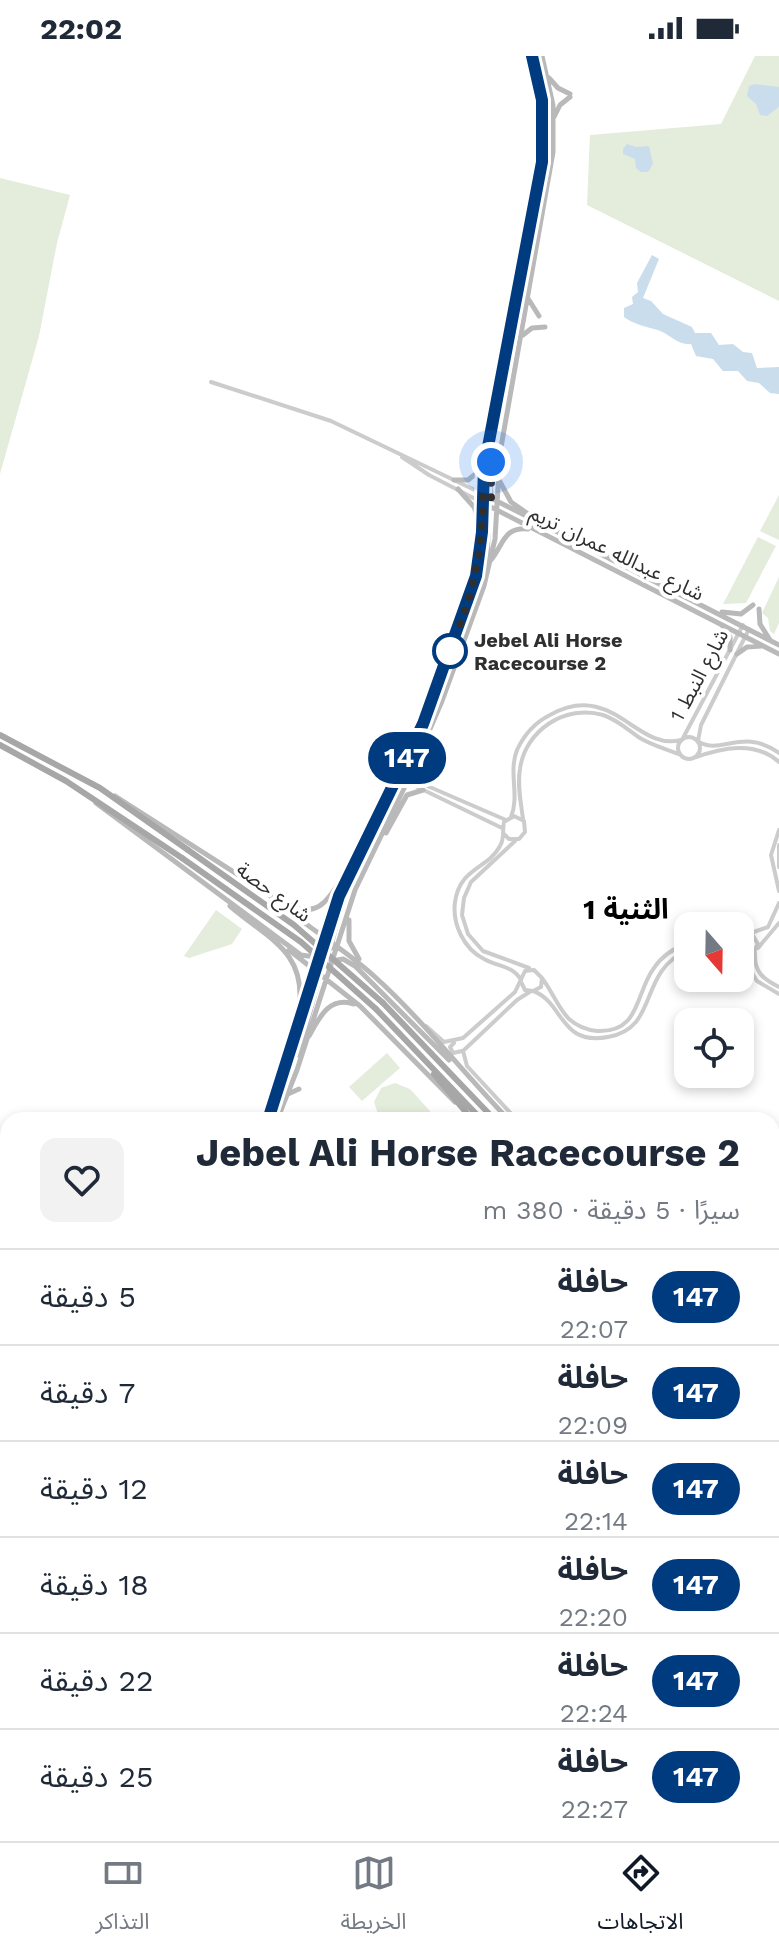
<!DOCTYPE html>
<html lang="ar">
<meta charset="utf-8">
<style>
body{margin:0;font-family:"Work Sans","Noto Sans Arabic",sans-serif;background:#f2f2f3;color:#1f2937;direction:rtl;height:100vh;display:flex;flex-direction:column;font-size:30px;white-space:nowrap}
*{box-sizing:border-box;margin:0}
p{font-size:26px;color:#747a83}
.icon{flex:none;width:44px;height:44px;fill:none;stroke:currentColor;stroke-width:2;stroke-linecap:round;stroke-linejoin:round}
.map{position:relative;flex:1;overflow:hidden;direction:ltr}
.details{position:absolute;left:0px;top:1056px;width:780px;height:730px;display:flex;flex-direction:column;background:#fff;border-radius:24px 24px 0 0;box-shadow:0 4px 12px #0003;direction:rtl}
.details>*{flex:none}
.badge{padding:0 16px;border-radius:26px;font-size:28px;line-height:52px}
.needle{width:52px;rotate:160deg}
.buttons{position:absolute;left:674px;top:856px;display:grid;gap:16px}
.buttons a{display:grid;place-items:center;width:80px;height:80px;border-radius:16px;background:#fff;box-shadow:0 4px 12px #0003;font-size:40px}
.you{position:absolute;width:40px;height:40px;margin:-20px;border:6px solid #fff;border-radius:50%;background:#1a73e8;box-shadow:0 0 0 12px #1a73e833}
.map>.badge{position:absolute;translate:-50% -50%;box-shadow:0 0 0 4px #fff}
.round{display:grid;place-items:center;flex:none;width:84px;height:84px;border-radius:16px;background:#f2f2f3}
.summary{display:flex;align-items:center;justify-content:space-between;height:136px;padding:0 40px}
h1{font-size:38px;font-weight:700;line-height:60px}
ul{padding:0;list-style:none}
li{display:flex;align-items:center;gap:24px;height:96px;padding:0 40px;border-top:2px solid #e0e1e3}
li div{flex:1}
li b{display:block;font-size:30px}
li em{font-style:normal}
li .badge{min-width:88px;font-weight:700;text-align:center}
.status{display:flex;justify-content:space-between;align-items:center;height:56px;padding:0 40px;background:#fff;direction:ltr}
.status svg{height:22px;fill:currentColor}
.menu{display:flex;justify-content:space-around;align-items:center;height:112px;border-top:2px solid #e0e1e3;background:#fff;font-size:22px;color:#747a83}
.menu a{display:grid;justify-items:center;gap:4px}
.menu .on{color:#111827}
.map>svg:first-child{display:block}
</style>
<div class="status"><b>22:02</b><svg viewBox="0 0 49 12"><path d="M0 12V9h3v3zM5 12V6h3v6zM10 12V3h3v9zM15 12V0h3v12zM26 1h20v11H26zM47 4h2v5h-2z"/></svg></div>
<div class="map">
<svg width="779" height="1785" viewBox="0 0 779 1785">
<rect width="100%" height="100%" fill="#fff"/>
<path fill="#e4ecdc" d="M755,0H779V245L587,149L590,79L721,68Z
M0,122L70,139L57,187L39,280L0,418Z
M779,439V484L760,475Z
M758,481L776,490L746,547L723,548Z
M779,521V567L774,578L770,575L768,562L762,557Z
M216,854L242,873L232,888L189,902L184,900Z
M387,997L400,1012L362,1045L349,1031Z
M395,1027L410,1033L438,1064H380L374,1046L381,1032Z"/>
<path fill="#c9ddec" d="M755,28L779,31V51L767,60L760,59L756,48L747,40L749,30Z
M627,88L636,91L649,90L653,108L648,116H641L636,112L635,103L623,98V93Z
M652,199L659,203L643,242L651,245L663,258L692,271L695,277H711L719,289L733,288L743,296L752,297L757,312L779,311V338L770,337L759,327L747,325L738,315H723L713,303L696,300L691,288C675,289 669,276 654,273C643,270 634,268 624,261V252L633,248L632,241L638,236L637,227Z"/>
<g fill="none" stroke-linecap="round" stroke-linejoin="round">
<path stroke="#ccc" stroke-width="4" d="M211,326L331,365L483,438
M402,401L429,419L483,447
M678 692a11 11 0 1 1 22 0a11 11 0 1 1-22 0Z
M683,682L743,569
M698,685L701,669L749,573
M699,686C722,699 743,671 779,697
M693,702C722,692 754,684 779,706
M409,722L506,764
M407,726L502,772
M511,761C520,739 508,717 517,694C524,679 536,666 550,659C613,624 636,696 681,684
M523,763C521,747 517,729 520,713C525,674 566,648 603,659C618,664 628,674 640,682C653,690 667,693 681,699
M779,774L771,799L779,835
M504,778L509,783H519L525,776L524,765L514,760L504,766C502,774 505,782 500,790C488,813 460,811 455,846C452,868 464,893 484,903C498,911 512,909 521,924
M515,785L471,826L464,842L462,859L468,878L483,895L529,912
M779,789V811
M751,877L768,871L779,847
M740,879L752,878L758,888L753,898L742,899
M758,892L779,867
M755,897C754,916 763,923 779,931
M740,898L757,925L779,938
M542,922C552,935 558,952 569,963C577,970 587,974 597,975C641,977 635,937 654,912C662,900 674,892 688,887
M533,935C564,946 559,990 608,981C660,972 637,916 688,894
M426,970L444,986L463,982L515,936L525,915L534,914L542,922L541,931L533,935L525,934L521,926
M454,987L450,991L453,997L462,995
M517,1064L467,1010L463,995L517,944L531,935
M772,1451L779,1454
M772,1460L779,1461
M197,1778L204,1785
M204,1778L210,1785
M210,1778L218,1785
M217,1778L224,1785
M399,1785L403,1778
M479,1785L483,1778
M633,1785L637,1778
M641,1785L645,1778"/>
<path stroke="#b9b9b9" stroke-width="5" d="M535,0L546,35L551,43
M549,22L558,32L570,38
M554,61L560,49L570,41
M529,244L539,260
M523,279L532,272L545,271
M489,397L491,443
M454,424H468L483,412
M499,424L511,446L531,460
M458,433L474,451L481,469
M483,438L779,589
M483,447L779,598
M491,504C504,488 503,471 528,473
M487,508L489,451
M759,553L760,568L770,584
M722,556L741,558L753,549
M722,569L730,581V594
M737,598L747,591L761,590
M417,706L419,718L428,729
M406,726L405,718L422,676
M115,740L268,838
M96,747L301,899L315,901L335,890
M388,760L401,729L399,726L396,727
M386,777L407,739L423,734
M267,837C300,867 341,890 374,920C423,964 463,1017 509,1064
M284,847C326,870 332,830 353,806
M230,850C268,883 307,895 299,953
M349,864V885L359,903
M332,886L347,826
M289,894L360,950L455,1046
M331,905L343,903L355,910L449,1004
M309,980C319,962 329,940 354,948
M298,999L324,905
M288,1038L299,1033
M268,1064L339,840L423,668L476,520L482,476L484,412L542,106V44L532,0
M277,1064L297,1014L355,834L409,722L442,645L484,530L495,483L500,397L553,96V49L542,0
M772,1154L779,1149
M0,1539L8,1536
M0,1553L8,1549"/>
<path stroke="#a7a7a7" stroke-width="6" d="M0,679L100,732L188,794
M0,689L66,725L182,802
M383,947L495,1064
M376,953L482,1064
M434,1018L470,1061
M772,1285L779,1288"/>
<path stroke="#969696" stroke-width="8" d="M772,1170L779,1166
M772,1204L779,1191
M772,1230L779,1216
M772,1261L779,1248
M772,1280L779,1269
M772,1316L779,1312
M412,1785L416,1778
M428,1785L432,1778
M446,1785L450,1778"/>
<g stroke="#848484" stroke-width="5">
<path id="rail" d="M772,1180L779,1168
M396,1785L401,1778"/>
</g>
<use href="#rail" stroke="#fff" stroke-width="2" stroke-dasharray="6" stroke-linecap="butt"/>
<path stroke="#a7a7a7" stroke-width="6" d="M188,794L294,869L383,947
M182,802L301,886L376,953
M772,1252L779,1258
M772,1278L779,1281"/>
</g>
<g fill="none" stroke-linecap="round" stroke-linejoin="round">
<g stroke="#fff" stroke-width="18">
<path id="line" d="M268,1064L339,840L423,668L476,520L482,476L484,412L542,106V44L532,0"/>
</g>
<use href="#line" stroke="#003b80" stroke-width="12"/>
<path stroke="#2f2f2f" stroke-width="8" stroke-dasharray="0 14.4" d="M450,595C471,544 484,493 483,438L491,443V406"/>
</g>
<circle fill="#fff" stroke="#003b80" stroke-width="4" cx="450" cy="595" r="16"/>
<g text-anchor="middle" stroke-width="8" stroke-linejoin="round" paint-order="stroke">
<g font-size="20" fill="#2f2f2f" stroke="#fff">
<text transform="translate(617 497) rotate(26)" y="7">شارع عبدالله عمران تريم</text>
<text transform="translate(699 619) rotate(-62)" y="7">شارع النبط 1</text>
<text transform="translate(274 836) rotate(36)" y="7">شارع حصة</text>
</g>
<g font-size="20" font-weight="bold" fill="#2f2f2f" stroke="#fff" text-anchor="start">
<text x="474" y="591">Jebel Ali Horse<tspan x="474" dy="23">Racecourse 2</tspan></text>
</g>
<g font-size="28" font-weight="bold" fill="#000" stroke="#fff">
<text x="626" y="863">الثنية 1</text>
</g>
</g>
</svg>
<div class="buttons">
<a><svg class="needle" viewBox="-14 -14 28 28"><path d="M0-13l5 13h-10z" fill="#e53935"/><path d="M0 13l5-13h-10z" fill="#747a83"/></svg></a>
<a><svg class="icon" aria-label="locate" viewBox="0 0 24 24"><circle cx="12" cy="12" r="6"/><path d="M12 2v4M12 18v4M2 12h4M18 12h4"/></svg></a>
</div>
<div class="you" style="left:491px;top:406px"></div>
<b class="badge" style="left:407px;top:702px;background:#003b80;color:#fff">147</b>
<section class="details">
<div class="summary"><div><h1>Jebel Ali Horse Racecourse 2</h1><p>سيرًا · 5 دقيقة · 380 m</p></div><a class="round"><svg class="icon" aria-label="heart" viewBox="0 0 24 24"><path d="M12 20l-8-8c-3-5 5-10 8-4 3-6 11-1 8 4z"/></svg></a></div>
<ul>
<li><span class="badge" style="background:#003b80;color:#fff">147</span><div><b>حافلة</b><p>22:07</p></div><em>5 دقيقة</em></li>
<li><span class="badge" style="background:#003b80;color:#fff">147</span><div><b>حافلة</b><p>22:09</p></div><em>7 دقيقة</em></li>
<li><span class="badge" style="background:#003b80;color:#fff">147</span><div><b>حافلة</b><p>22:14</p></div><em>12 دقيقة</em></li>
<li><span class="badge" style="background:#003b80;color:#fff">147</span><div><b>حافلة</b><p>22:20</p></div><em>18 دقيقة</em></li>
<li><span class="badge" style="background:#003b80;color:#fff">147</span><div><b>حافلة</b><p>22:24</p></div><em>22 دقيقة</em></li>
<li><span class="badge" style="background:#003b80;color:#fff">147</span><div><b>حافلة</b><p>22:27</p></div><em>25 دقيقة</em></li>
</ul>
</section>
</div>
<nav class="menu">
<a class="on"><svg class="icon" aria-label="directions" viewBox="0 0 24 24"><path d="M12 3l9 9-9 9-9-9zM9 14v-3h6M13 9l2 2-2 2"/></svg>الاتجاهات</a>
<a><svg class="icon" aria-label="map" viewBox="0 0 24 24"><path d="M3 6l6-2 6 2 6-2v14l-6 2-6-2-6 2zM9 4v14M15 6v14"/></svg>الخريطة</a>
<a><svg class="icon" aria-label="tickets" viewBox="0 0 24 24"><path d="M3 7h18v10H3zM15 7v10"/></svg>التذاكر</a>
</nav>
